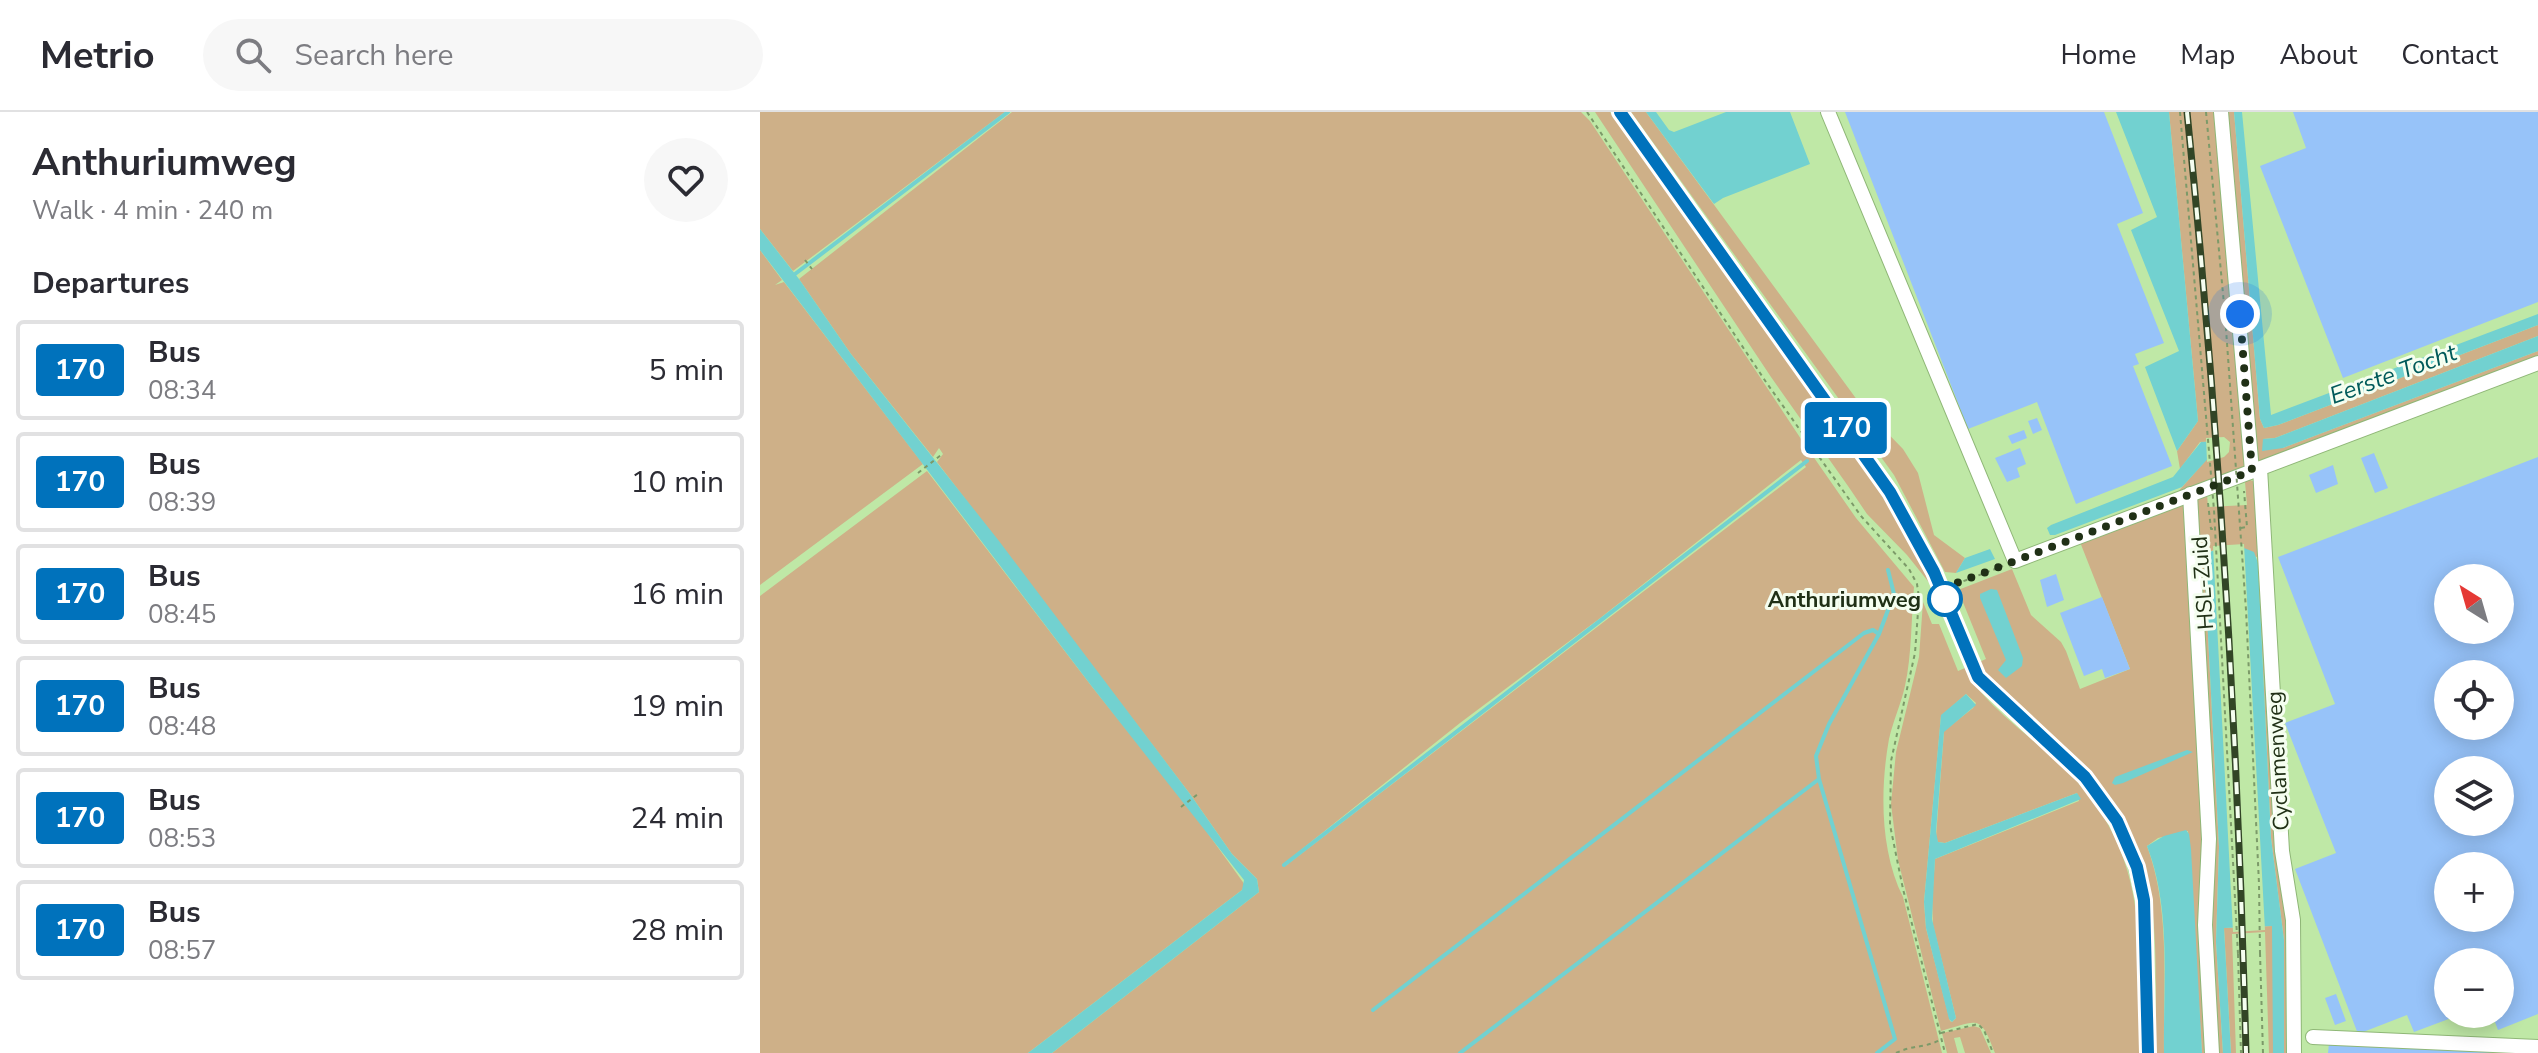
<!DOCTYPE html>
<meta charset="utf-8">
<style>
body{margin:0;font-family:"Nunito Sans",sans-serif;background:#f7f7f7;color:#2b2b33;height:100vh;display:flex;flex-direction:column;font-size:30px;white-space:nowrap}
*{box-sizing:border-box;margin:0}
p{font-size:26px;color:#7c7c81}
.icon{flex:none;width:44px;height:44px;fill:none;stroke:currentColor;stroke-width:2;stroke-linecap:round;stroke-linejoin:round}
.map{position:relative;flex:1;overflow:hidden}
.side{display:flex;flex-direction:column;background:#fff;width:760px}
.side>*{flex:none}
.badge{padding:0 16px;border-radius:6px;font-size:28px;line-height:52px}
.needle{width:52px;rotate:323deg}
.buttons{position:absolute;left:1674px;top:452px;display:grid;gap:16px}
.buttons a{display:grid;place-items:center;width:80px;height:80px;border-radius:50%;background:#fff;box-shadow:0 4px 20px #0003;font-size:40px}
.you{position:absolute;width:40px;height:40px;margin:-20px;border:6px solid #fff;border-radius:50%;background:#1a73e8;box-shadow:0 0 0 12px #1a73e833}
.map>.badge{position:absolute;translate:-50% -50%;box-shadow:0 0 0 4px #fff}
h2{padding:0 32px;font-size:30px;line-height:72px}
.round{display:grid;place-items:center;flex:none;width:84px;height:84px;border-radius:42px;background:#f7f7f7}
.head{display:flex;align-items:center;justify-content:space-between;height:136px;padding:0 32px}
h1{font-size:38px;font-weight:700;line-height:60px}
ul{padding:0;list-style:none}
li{display:flex;align-items:center;gap:24px;height:100px;margin:0 16px 12px;padding:0 16px;border:4px solid #e1e1e2;border-radius:8px}
li div{flex:1}
li b{display:block;font-size:30px}
li em{font-style:normal}
li .badge{min-width:88px;font-weight:700;text-align:center}
header{display:flex;align-items:center;gap:48px;box-sizing:border-box;height:112px;padding:0 40px;background:#fff;border-bottom:2px solid #e1e1e2}
header strong{font-size:38px}
nav{display:flex;gap:44px;margin-inline-start:auto;font-size:28px}
.search{width:560px;height:72px;background:#f7f7f7;display:flex;align-items:center;gap:20px;box-sizing:border-box;padding:0 28px;border-radius:44px;color:#7c7c81;font-size:30px}
main{display:flex;flex:1;min-height:0}
.map>svg:first-child{display:block}
</style>
<header>
<strong>Metrio</strong>
<div class="search"><svg class="icon" aria-label="search" viewBox="0 0 24 24"><circle cx="10" cy="10" r="6"/><path d="M15 15l6 6"/></svg>Search here</div>
<nav><a>Home</a><a>Map</a><a>About</a><a>Contact</a></nav>
</header>
<main>
<section class="side">
<div class="head"><div><h1>Anthuriumweg</h1><p>Walk · 4 min · 240 m</p></div><a class="round"><svg class="icon" aria-label="heart" viewBox="0 0 24 24"><path d="M12 20l-8-8c-3-5 5-10 8-4 3-6 11-1 8 4z"/></svg></a></div>
<h2>Departures</h2>
<ul>
<li><span class="badge" style="background:#0072bc;color:#fff">170</span><div><b>Bus</b><p>08:34</p></div><em>5 min</em></li>
<li><span class="badge" style="background:#0072bc;color:#fff">170</span><div><b>Bus</b><p>08:39</p></div><em>10 min</em></li>
<li><span class="badge" style="background:#0072bc;color:#fff">170</span><div><b>Bus</b><p>08:45</p></div><em>16 min</em></li>
<li><span class="badge" style="background:#0072bc;color:#fff">170</span><div><b>Bus</b><p>08:48</p></div><em>19 min</em></li>
<li><span class="badge" style="background:#0072bc;color:#fff">170</span><div><b>Bus</b><p>08:53</p></div><em>24 min</em></li>
<li><span class="badge" style="background:#0072bc;color:#fff">170</span><div><b>Bus</b><p>08:57</p></div><em>28 min</em></li>
</ul>
</section>
<div class="map">
<svg width="1778" height="941" viewBox="0 0 1778 941">
<rect width="100%" height="100%" fill="#bfe8a6"/>
<path fill="#ceb088" fill-rule="evenodd" d="M0,0H245L33,159L0,117Z
M252,0H821L830,9L1041,327L1096,406L1154,475C1151,508 1152,542 1145,574C1141,592 1133,609 1129,627C1120,677 1120,739 1143,785L1182,941H292L499,780L497,767L472,742L430,682L177,350L183,342L179,336L173,345L91,242L39,167ZM1041,348L1046,355L524,755L522,753L700,611L839,507Z
M835,0H850L1109,362L1139,410L1171,473L1147,443L1107,402L1088,374L1011,265Z
M871,0H886L1103,296L1143,337L1158,361L1174,423L1205,446L1196,461L1185,460L1134,363Z
M1409,0H1474L1500,307L1504,316L1518,313L1778,213V224L1515,326L1503,327L1523,336L1778,239V243L1416,382L1463,329L1440,330L1420,357L1417,339L1438,309Z
M0,138L22,168L15,173L24,170L163,352L0,473Z
M167,359L333,576L431,698L485,773L482,778L268,941H0V484Z
M1488,367L1495,370L1530,805V941H1524V828L1511,726L1498,451L1497,445L1458,437L1448,440L1444,447L1459,735L1456,830L1463,941H1456L1436,389L1447,382L1448,395L1487,393L1485,370Z
M1424,391L1443,702L1447,941H1442L1428,719L1398,726L1387,734C1411,799 1403,873 1404,941H1396C1394,831 1409,741 1325,655C1293,621 1253,595 1223,559L1219,550L1226,547L1198,478L1252,457L1271,503L1301,530L1306,539L1320,577L1370,557L1320,430Z
M1163,490L1172,512H1179L1198,559L1205,556C1219,588 1268,623 1295,647C1391,736 1379,821 1380,941H1235C1220,902 1219,908 1181,919L1138,748L1131,692L1136,640L1159,545ZM1206,582L1216,591L1213,596L1184,619L1176,725L1178,730L1185,731L1317,681L1319,689L1175,747L1172,789L1173,813L1196,906L1192,910L1190,909L1166,816L1164,790L1181,604Z
M1513,814V941H1509L1505,820L1472,822L1476,941H1471L1464,816Z
M1214,914L1220,916L1231,941H1205L1200,925L1194,926L1198,941H1187L1182,921Z"/>
<path fill="#72d1d0" d="M886,0H896L909,18L914,20L966,0H1030L1050,52L963,86L954,92Z
M1356,0H1409L1438,309L1417,339L1385,255L1419,239L1371,118L1397,105Z
M1474,0H1482L1511,303L1778,202V213L1518,313L1504,316L1500,307Z
M0,117L39,167L91,242L239,429L430,682L472,742L497,767L499,780L292,941H268L482,778L484,768L333,576L0,138Z
M1778,224V239L1523,336L1502,339L1503,327L1515,326Z
M1464,329L1422,375L1295,423H1290L1287,416L1291,413L1413,365L1441,330Z
M1484,436L1494,440L1498,451L1511,726L1524,828V941H1513L1512,814L1464,816L1471,941H1463L1456,830L1459,735L1444,447L1447,441L1458,437Z
M1230,437L1235,447L1196,461L1205,446Z
M1231,477L1237,478L1263,546L1262,554L1246,566L1238,558L1246,548L1220,486V482Z
M1206,582L1216,593L1184,620L1176,720L1178,730L1185,731L1317,681L1321,687L1175,747L1172,807L1196,906L1192,910L1189,907L1166,816L1164,790L1181,603Z
M1427,638L1433,640L1363,671L1355,673L1352,671L1355,665Z
M1426,718L1429,722L1431,737L1442,941H1404C1403,873 1412,799 1387,734L1404,724Z"/>
<path fill="#bfe8a6" d="M1464,325L1470,330L1469,340L1464,345L1447,350L1446,326Z
M1484,432L1505,818L1473,820L1453,434Z"/>
<g fill="none" stroke-linecap="round" stroke-linejoin="round">
<path stroke="#72d1d0" stroke-width="4" d="M35,162L248,0
M524,753L1047,349
M613,898L1104,521L1113,518L1119,522
M700,941L1059,667
M1117,941L1135,927L1059,667L1056,644L1069,612L1119,522L1134,482L1128,458"/>
</g>
<path fill="#97c3f9" fill-rule="evenodd" d="M1085,0H1344L1383,101L1357,112L1404,231L1375,242L1379,252L1373,254L1412,354L1316,392L1277,290L1208,317Z
M1533,0H1778V190L1583,266L1500,54L1546,36Z
M1277,306L1282,318L1273,322L1268,309Z
M1264,318L1267,326L1252,332L1248,324Z
M1260,336L1266,352L1257,356L1260,365L1247,370L1235,346Z
M1614,341L1628,376L1615,381L1601,346Z
M1778,345V902L1738,918L1732,902H1740V850H1688V902H1702L1654,920L1647,903L1598,922L1535,757L1576,741L1525,611L1575,592L1518,445ZM1688,466H1740V518H1688ZM1688,562H1740V614H1688ZM1688,658H1740V710H1688ZM1688,754H1740V806H1688Z
M1573,353L1578,372L1556,381L1549,363Z
M1296,462L1304,488L1287,495L1280,468Z
M1342,485L1370,557L1345,566L1342,557L1324,564L1300,501Z
M1576,882L1586,909L1575,913L1565,886Z
M1569,931L1750,938V941H1568Z"/>
<g fill="none" stroke-linecap="round" stroke-linejoin="round">
<g stroke="#8fb777" stroke-width="16">
<path id="minor" d="M860,0L1130,380L1174,460L1218,565L1325,665L1357,709L1373,744L1384,788L1388,941
M1068,0L1255,449L1778,251
M1461,0L1492,359
M1500,356L1522,739L1533,808L1534,941
M1430,382L1449,727L1445,813L1452,941
M1553,925L1778,935"/>
</g>
<path stroke="#7c9a69" stroke-width="2" stroke-dasharray="4 4" stroke-linecap="butt" d="M827,0L1006,270L1101,404L1149,457L1157,472L1159,486L1155,541L1131,649L1130,713L1143,777L1185,941
M45,148L52,157
M158,361L181,343
M1448,391L1451,417H1455
M1481,416L1487,415L1484,379
M1196,472L1243,454
M421,695L438,682
M1500,841L1503,941
M1478,842L1481,941
M1181,921L1218,912L1224,918L1233,941
M1136,941C1152,933 1165,936 1180,928"/>
<use href="#minor" stroke="#fff" stroke-width="14"/>
<g stroke="#324526" stroke-width="7">
<path id="rail" d="M1427,0C1459,313 1478,627 1486,941"/>
</g>
<use href="#rail" stroke="#f5fef0" stroke-width="4" stroke-dasharray="12" stroke-linecap="butt"/>
<path stroke="#7c9a69" stroke-width="2" stroke-dasharray="4 4" stroke-linecap="butt" d="M1420,0L1454,398L1478,842
M1446,0L1465,203L1486,498L1499,772L1500,841"/>
</g>
<g fill="none" stroke-linecap="round" stroke-linejoin="round">
<g stroke="#fff" stroke-width="18">
<path id="line" d="M860,0L1130,380L1174,460L1218,565L1325,665L1357,709L1377,755L1384,788L1388,941"/>
</g>
<use href="#line" stroke="#0072bc" stroke-width="12"/>
<path stroke="#203016" stroke-width="8" stroke-dasharray="0 14.4" d="M1185,487L1181,477L1492,359L1480,202"/>
</g>
<circle fill="#fff" stroke="#0072bc" stroke-width="4" cx="1185" cy="487" r="16"/>
<g text-anchor="middle" stroke-width="6" stroke-linejoin="round" paint-order="stroke">
<g font-size="22" fill="#203016" stroke="#f5fef0">
<text transform="translate(1442 471) rotate(-94)" y="8">HSL-Zuid</text>
<text transform="translate(1517 649) rotate(-93)" y="8">Cyclamenweg</text>
</g>
<g font-size="22" font-weight="bold" fill="#203016" stroke="#f5fef0" text-anchor="end">
<text x="1161" y="495">Anthuriumweg</text>
</g>
<g font-size="24" font-style="italic" fill="#005a5a" stroke="#f5fef0">
<text transform="translate(1633 262) rotate(-20)" y="8">Eerste Tocht</text>
</g>
</g>
</svg>
<div class="buttons">
<a><svg class="needle" viewBox="-14 -14 28 28"><path d="M0-13l5 13h-10z" fill="#e53935"/><path d="M0 13l5-13h-10z" fill="#7c7c81"/></svg></a>
<a><svg class="icon" aria-label="locate" viewBox="0 0 24 24"><circle cx="12" cy="12" r="6"/><path d="M12 2v4M12 18v4M2 12h4M18 12h4"/></svg></a>
<a><svg class="icon" aria-label="layers" viewBox="0 0 24 24"><path d="M12 4l9 5-9 5-9-5zM3 14l9 5 9-5"/></svg></a>
<a>+</a>
<a>−</a>
</div>
<div class="you" style="left:1480px;top:202px"></div>
<b class="badge" style="left:1086px;top:316px;background:#0072bc;color:#fff">170</b>
</div>
</main>
